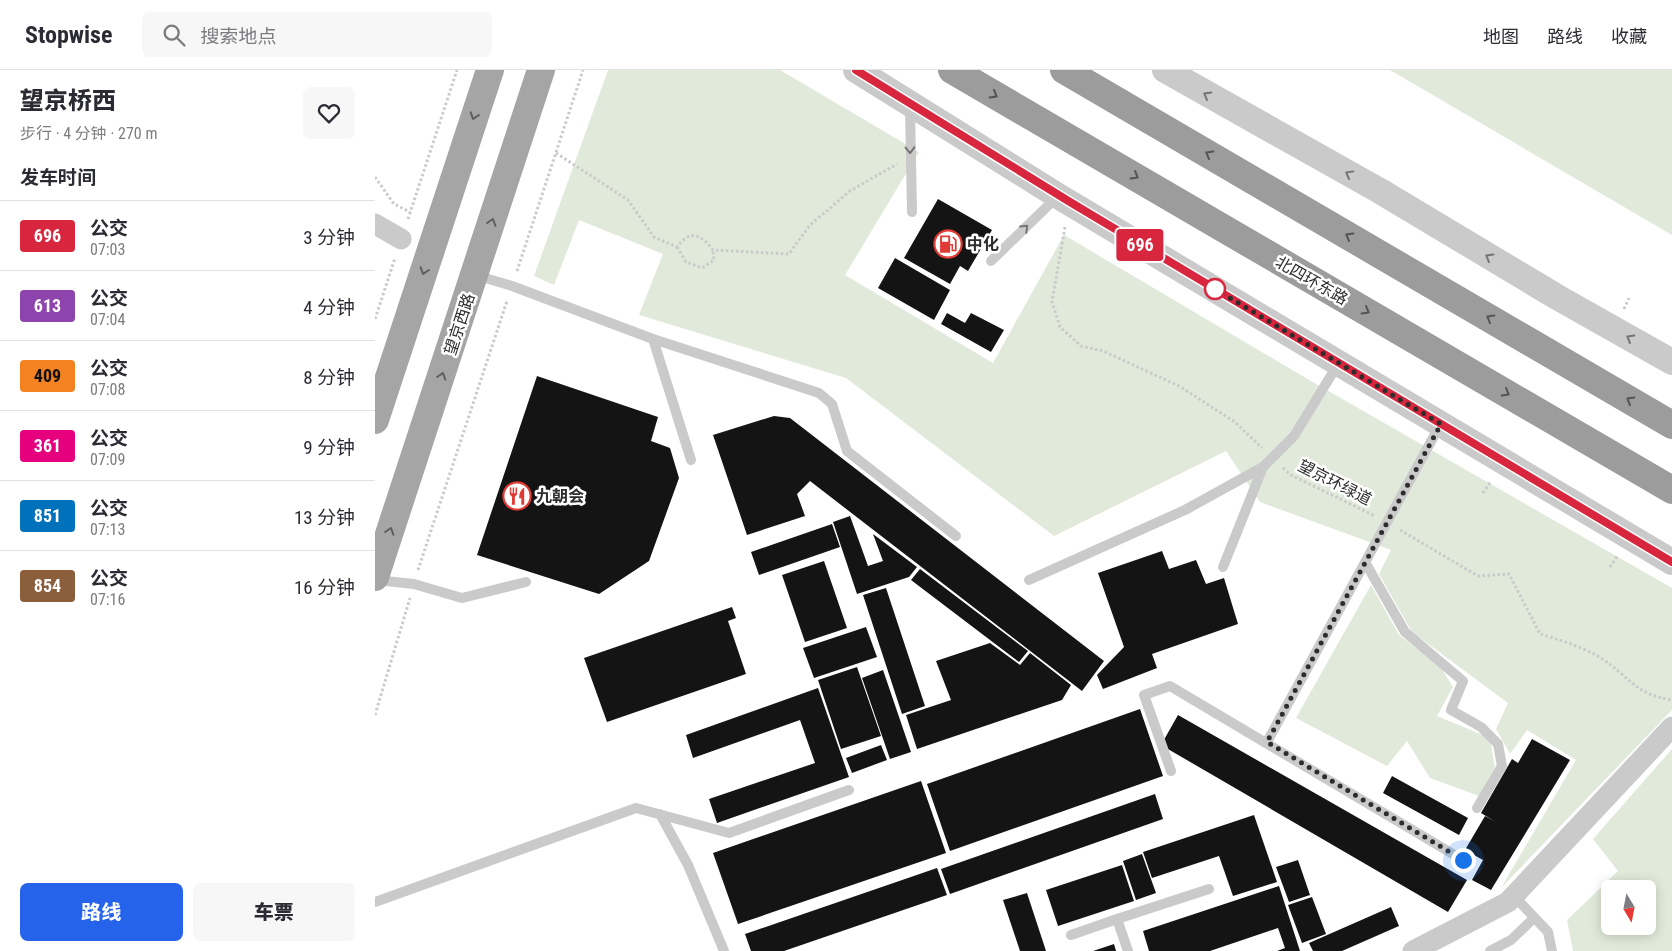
<!DOCTYPE html>
<html lang="zh">
<meta charset="utf-8">
<style>
body{margin:0;font-family:"Roboto Condensed","Noto Sans SC",sans-serif;background:#f7f7f7;color:#2b2b33;height:100vh;display:flex;flex-direction:column;font-size:19px;white-space:nowrap}
*{box-sizing:border-box;margin:0}
p{font-size:16px;color:#7c7c81}
.icon{flex:none;width:28px;height:28px;fill:none;stroke:currentColor;stroke-width:2;stroke-linecap:round;stroke-linejoin:round}
.map{position:relative;flex:1;overflow:hidden}
.side{display:flex;flex-direction:column;background:#fff;width:375px}
.side>*{flex:none}
.badge{padding:0 10px;border-radius:4px;font-size:18px;line-height:32px}
.needle{width:32px;rotate:170deg}
.controls{position:absolute;left:1226px;top:810px;display:grid;gap:10px}
.controls a{display:grid;place-items:center;width:55px;height:55px;border-radius:8px;background:#fff;box-shadow:0 2px 12px #0003;font-size:25px}
.you{position:absolute;width:25px;height:25px;margin:-12px;border:4px solid #fff;border-radius:50%;background:#1a73e8;box-shadow:0 0 0 8px #1a73e833}
.map>.badge{position:absolute;translate:-50% -50%;box-shadow:0 0 0 2px #fff}
h2{padding:0 20px;font-size:19px;line-height:45px}
.round{display:grid;place-items:center;flex:none;width:52px;height:52px;border-radius:8px;background:#f7f7f7}
.headline{display:flex;align-items:center;justify-content:space-between;height:85px;padding:0 20px}
h1{font-size:24px;font-weight:800;line-height:38px}
.action{display:flex;gap:10px;margin-top:auto;padding:10px 20px}
.action a{flex:1;height:58px;border-radius:8px;background:#2563eb;color:#fff;font-size:20px;font-weight:800;line-height:58px;text-align:center}
.action a+a{background:#f7f7f7;color:#2b2b33}
ul{padding:0;list-style:none}
li{display:flex;align-items:center;gap:15px;height:70px;padding:0 20px;border-top:1px solid #e1e1e2}
li div{flex:1}
li b{display:block;font-size:19px}
li em{font-style:normal}
li .badge{min-width:55px;font-weight:700;text-align:center}
header{display:flex;align-items:center;gap:30px;box-sizing:border-box;height:70px;padding:0 25px;background:#fff;border-bottom:1px solid #e1e1e2}
header strong{font-size:24px}
nav{display:flex;gap:28px;margin-inline-start:auto;font-size:18px}
.search{width:350px;height:45px;background:#f7f7f7;display:flex;align-items:center;gap:12px;box-sizing:border-box;padding:0 18px;border-radius:8px;color:#7c7c81;font-size:19px}
main{display:flex;flex:1;min-height:0}
.map>svg:first-child{display:block}
</style>
<header>
<strong>Stopwise</strong>
<div class="search"><svg class="icon" aria-label="search" viewBox="0 0 24 24"><circle cx="10" cy="10" r="6"/><path d="M15 15l6 6"/></svg>搜索地点</div>
<nav><a>地图</a><a>路线</a><a>收藏</a></nav>
</header>
<main>
<section class="side">
<div class="headline"><div><h1>望京桥西</h1><p>步行 · 4 分钟 · 270 m</p></div><a class="round"><svg class="icon" aria-label="heart" viewBox="0 0 24 24"><path d="M12 20l-8-8c-3-5 5-10 8-4 3-6 11-1 8 4z"/></svg></a></div>
<h2>发车时间</h2>
<ul>
<li><span class="badge" style="background:#d7263d;color:#fff">696</span><div><b>公交</b><p>07:03</p></div><em>3 分钟</em></li>
<li><span class="badge" style="background:#8e44ad;color:#fff">613</span><div><b>公交</b><p>07:04</p></div><em>4 分钟</em></li>
<li><span class="badge" style="background:#f58220;color:#111">409</span><div><b>公交</b><p>07:08</p></div><em>8 分钟</em></li>
<li><span class="badge" style="background:#e6007e;color:#fff">361</span><div><b>公交</b><p>07:09</p></div><em>9 分钟</em></li>
<li><span class="badge" style="background:#0072bc;color:#fff">851</span><div><b>公交</b><p>07:13</p></div><em>13 分钟</em></li>
<li><span class="badge" style="background:#8b5e3c;color:#fff">854</span><div><b>公交</b><p>07:16</p></div><em>16 分钟</em></li>
</ul>
<div class="action"><a>路线</a><a>车票</a></div>
</section>
<div class="map">
<svg width="1297" height="881" viewBox="0 0 1297 881">
<rect width="100%" height="100%" fill="#fff"/>
<path fill="#e1eada" fill-rule="evenodd" d="M233,0H405L544,82L470,205L618,293L689,165L936,311L1297,518V640L1126,818L1201,690L1152,660L1135,684L1121,659L1133,633L1037,562L1004,504L1016,480L885,432L851,381L679,466L471,308L264,245L288,184L204,150L179,215L159,206Z
M1015,0H1297V165Z
M996,515L1024,565L1065,596L1078,617L1062,646L1115,668L1120,698L1104,726L1055,708L1032,671L1012,696L921,648Z
M1297,679V881H1198L1192,850L1243,801L1218,769ZM1235,819H1272V856H1235Z"/>
<path fill="#141414" d="M563,129L617,160L593,201L585,196L575,214L529,188Z
M520,188L575,220L559,250L503,218Z
M572,243L590,253L596,243L629,260L616,282L566,254Z
M162,306L283,347L276,371L295,378L304,408L274,491L224,524L102,485Z
M399,346L415,348L729,591L707,621L435,411L422,424L430,446L372,465L338,365Z
M475,446L493,496L508,491L498,464L542,497L534,507L482,524L458,452Z
M457,454L465,477L384,505L376,482Z
M787,481L794,499L821,490L831,514L849,508L863,554L777,584L782,598L728,619L722,605L749,577L723,503Z
M449,491L472,558L430,572L407,505Z
M545,499L653,581L644,592L536,510Z
M511,518L550,636L527,644L488,525Z
M357,537L361,548L353,551L371,604L232,652L209,588Z
M491,557L502,587L439,608L428,578Z
M615,573L645,595L655,583L696,615L687,630L542,679L531,645L576,630L561,591Z
M482,597L506,666L466,679L443,610Z
M508,600L536,682L515,689L487,608Z
M443,618L474,707L342,753L334,729L440,693L425,650L318,688L311,665Z
M765,639L788,706L575,781L552,714Z
M803,645L1092,810L1073,842L786,675Z
M1157,669L1195,690L1116,820L1097,810L1108,790L1090,780L1110,746L1119,751L1106,743L1137,689L1143,693Z
M506,675L512,690L477,703L471,688Z
M1017,706L1093,748L1084,765L1008,723Z
M546,711L571,783L363,854L338,783Z
M780,724L788,749L575,824L566,799Z
M879,745L902,812L858,826L844,786L777,808L768,782Z
M767,784L781,823L761,830L748,791Z
M923,790L935,825L914,832L901,797Z
M747,795L759,831L683,856L671,820Z
M562,798L572,825L409,881H376L370,864Z
M904,816L925,881H902L910,878L903,858L835,881H774L768,861Z
M652,823L671,881H645L628,830Z
M937,827L951,864L927,873L913,835Z
M1016,837L1024,856L967,881H938L934,873Z
M739,874L741,881H718Z"/>
<g fill="none" stroke-linecap="round" stroke-linejoin="round">
<path stroke="#cacaca" stroke-width="3" stroke-dasharray="2.5 2.5" stroke-linecap="butt" d="M181,83L253,130L279,167L302,177C315,159 326,164 338,180L414,184L435,155L475,121L522,94
M0,107L19,134L35,142
M33,149L82,0
M690,157L677,232L685,257L706,276L728,281L804,316L860,352L887,378
M302,177L311,192L327,198L339,190L338,180
M142,201L208,0
M1249,239L1254,228
M0,249L20,188
M908,398L916,405L1000,446
M1108,423L1116,411
M1025,460L1103,506L1134,504L1165,564C1185,570 1208,577 1226,588C1255,607 1259,624 1297,630
M1235,497L1243,485
M43,500L132,231
M0,645L35,528"/>
<path stroke="#cacaca" stroke-width="10" d="M535,38L537,142
M616,191L682,127
M100,205L137,216L278,269L444,323L457,334L472,381L581,466
M278,269L316,390
M990,492L1030,562L1088,611L1076,640L1106,657L1123,674L1127,696L1102,738
M848,497L888,397L919,366L963,294
M1,510L39,514L87,528L151,512
M654,510L810,440L888,397
M892,672L1065,355
M796,701L769,625L795,616L1088,790
M285,744L313,795L349,881
M1139,826L1173,862L1177,881
M0,832L261,738L354,763L474,720
M696,865L742,849
M753,881L742,849L834,819
M1115,881L1136,870L1159,848"/>
<path stroke="#cacaca" stroke-width="21" d="M0,154L26,169
M1038,881L1133,832L1297,657"/>
<path stroke="#cacaca" stroke-width="26" d="M481,0L683,126L1297,492
M790,0L1005,121L1182,227L1297,292"/>
<path stroke="#a5a5a5" stroke-width="28" d="M0,350L115,0
M0,507L166,0"/>
<path stroke="#9c9c9c" stroke-width="28" d="M577,0L1297,420
M689,0L1297,355"/>
</g>
<defs><path id="oneway-chevron" d="M-2-3.5L2.5 0L-2 3.5" fill="none" stroke-width="1.6" stroke-linecap="round" stroke-linejoin="round" transform="scale(1.25)"/></defs>
<g stroke="#545454">
<use href="#oneway-chevron" transform="translate(619 25) rotate(30)"/>
<use href="#oneway-chevron" transform="translate(834 84) rotate(-150)"/>
<use href="#oneway-chevron" transform="translate(760 106) rotate(30)"/>
<use href="#oneway-chevron" transform="translate(974 166) rotate(-150)"/>
<use href="#oneway-chevron" transform="translate(991 241) rotate(30)"/>
<use href="#oneway-chevron" transform="translate(1115 248) rotate(-150)"/>
<use href="#oneway-chevron" transform="translate(1131 323) rotate(30)"/>
<use href="#oneway-chevron" transform="translate(1255 330) rotate(-150)"/>
</g>
<g stroke="#747474">
<use href="#oneway-chevron" transform="translate(832 25) rotate(-150)"/>
<use href="#oneway-chevron" transform="translate(535 80) rotate(89)"/>
<use href="#oneway-chevron" transform="translate(974 104) rotate(-151)"/>
<use href="#oneway-chevron" transform="translate(650 158) rotate(-44)"/>
<use href="#oneway-chevron" transform="translate(1114 187) rotate(-149)"/>
<use href="#oneway-chevron" transform="translate(1255 268) rotate(-150)"/>
</g>
<g stroke="#5d5d5d">
<use href="#oneway-chevron" transform="translate(99 46) rotate(108)"/>
<use href="#oneway-chevron" transform="translate(117 152) rotate(-72)"/>
<use href="#oneway-chevron" transform="translate(49 201) rotate(108)"/>
<use href="#oneway-chevron" transform="translate(67 306) rotate(-72)"/>
<use href="#oneway-chevron" transform="translate(15 461) rotate(-72)"/>
</g>
<g fill="none" stroke-linecap="round" stroke-linejoin="round">
<g stroke="#fff" stroke-width="11">
<path id="line" d="M481,0L695,132L1297,492"/>
</g>
<use href="#line" stroke="#d7263d" stroke-width="8"/>
<path stroke="#2d2d2d" stroke-width="5" stroke-dasharray="0 9" d="M840,219L1066,354L892,672L1088,790"/>
</g>
<defs>
<g id="fuel-ring" transform="scale(1.4375)"><circle r="9.5" fill="#fff" stroke="#df3a33" stroke-width="1.5"/><path d="M-5.5-6h7V0h2V4h1.3V-2.5L3-4.5l.8-.8L6-3V5H2.5V1h-1V6h-7ZM-4.2-4.7v3.2H.2V-4.7Z" fill="#df3a33"/></g>
<g id="restaurant-ring" transform="scale(1.4375)"><circle r="9.5" fill="#fff" stroke="#df3a33" stroke-width="1.5"/><path d="M-5-6h1v4h1v-4h1v4h1v-4h1v5L-1.5 .5V6h-2V.5L-5-1ZM5-6V6H3V1.5H1.5Q1.5-4 5-6Z" fill="#df3a33"/></g>
</defs>
<g fill-rule="evenodd">
<use href="#fuel-ring" x="573" y="174"/>
<use href="#restaurant-ring" x="142" y="426"/>
</g>
<circle fill="#fff" stroke="#d7263d" stroke-width="2.5" cx="840" cy="219" r="10"/>
<g text-anchor="middle" stroke-width="5" stroke-linejoin="round" paint-order="stroke">
<g font-size="16" font-weight="bold" fill="#2d2d2d" stroke="#fff" text-anchor="start">
<text x="592" y="180">中化</text>
<text x="161" y="432">九朝会</text>
</g>
<g font-size="16" fill="#2d2d2d" stroke="#fff">
<text transform="translate(937 210) rotate(30)" y="6">北四环东路</text>
<text transform="translate(84 254) rotate(-72)" y="6">望京西路</text>
<text transform="translate(960 412) rotate(27)" y="6">望京环绿道</text>
</g>
</g>
</svg>
<div class="controls">
<a><svg class="needle" viewBox="-14 -14 28 28"><path d="M0-13l5 13h-10z" fill="#e53935"/><path d="M0 13l5-13h-10z" fill="#7c7c81"/></svg></a>
</div>
<div class="you" style="left:1088px;top:790px"></div>
<b class="badge" style="left:765px;top:175px;background:#d7263d;color:#fff">696</b>
</div>
</main>
